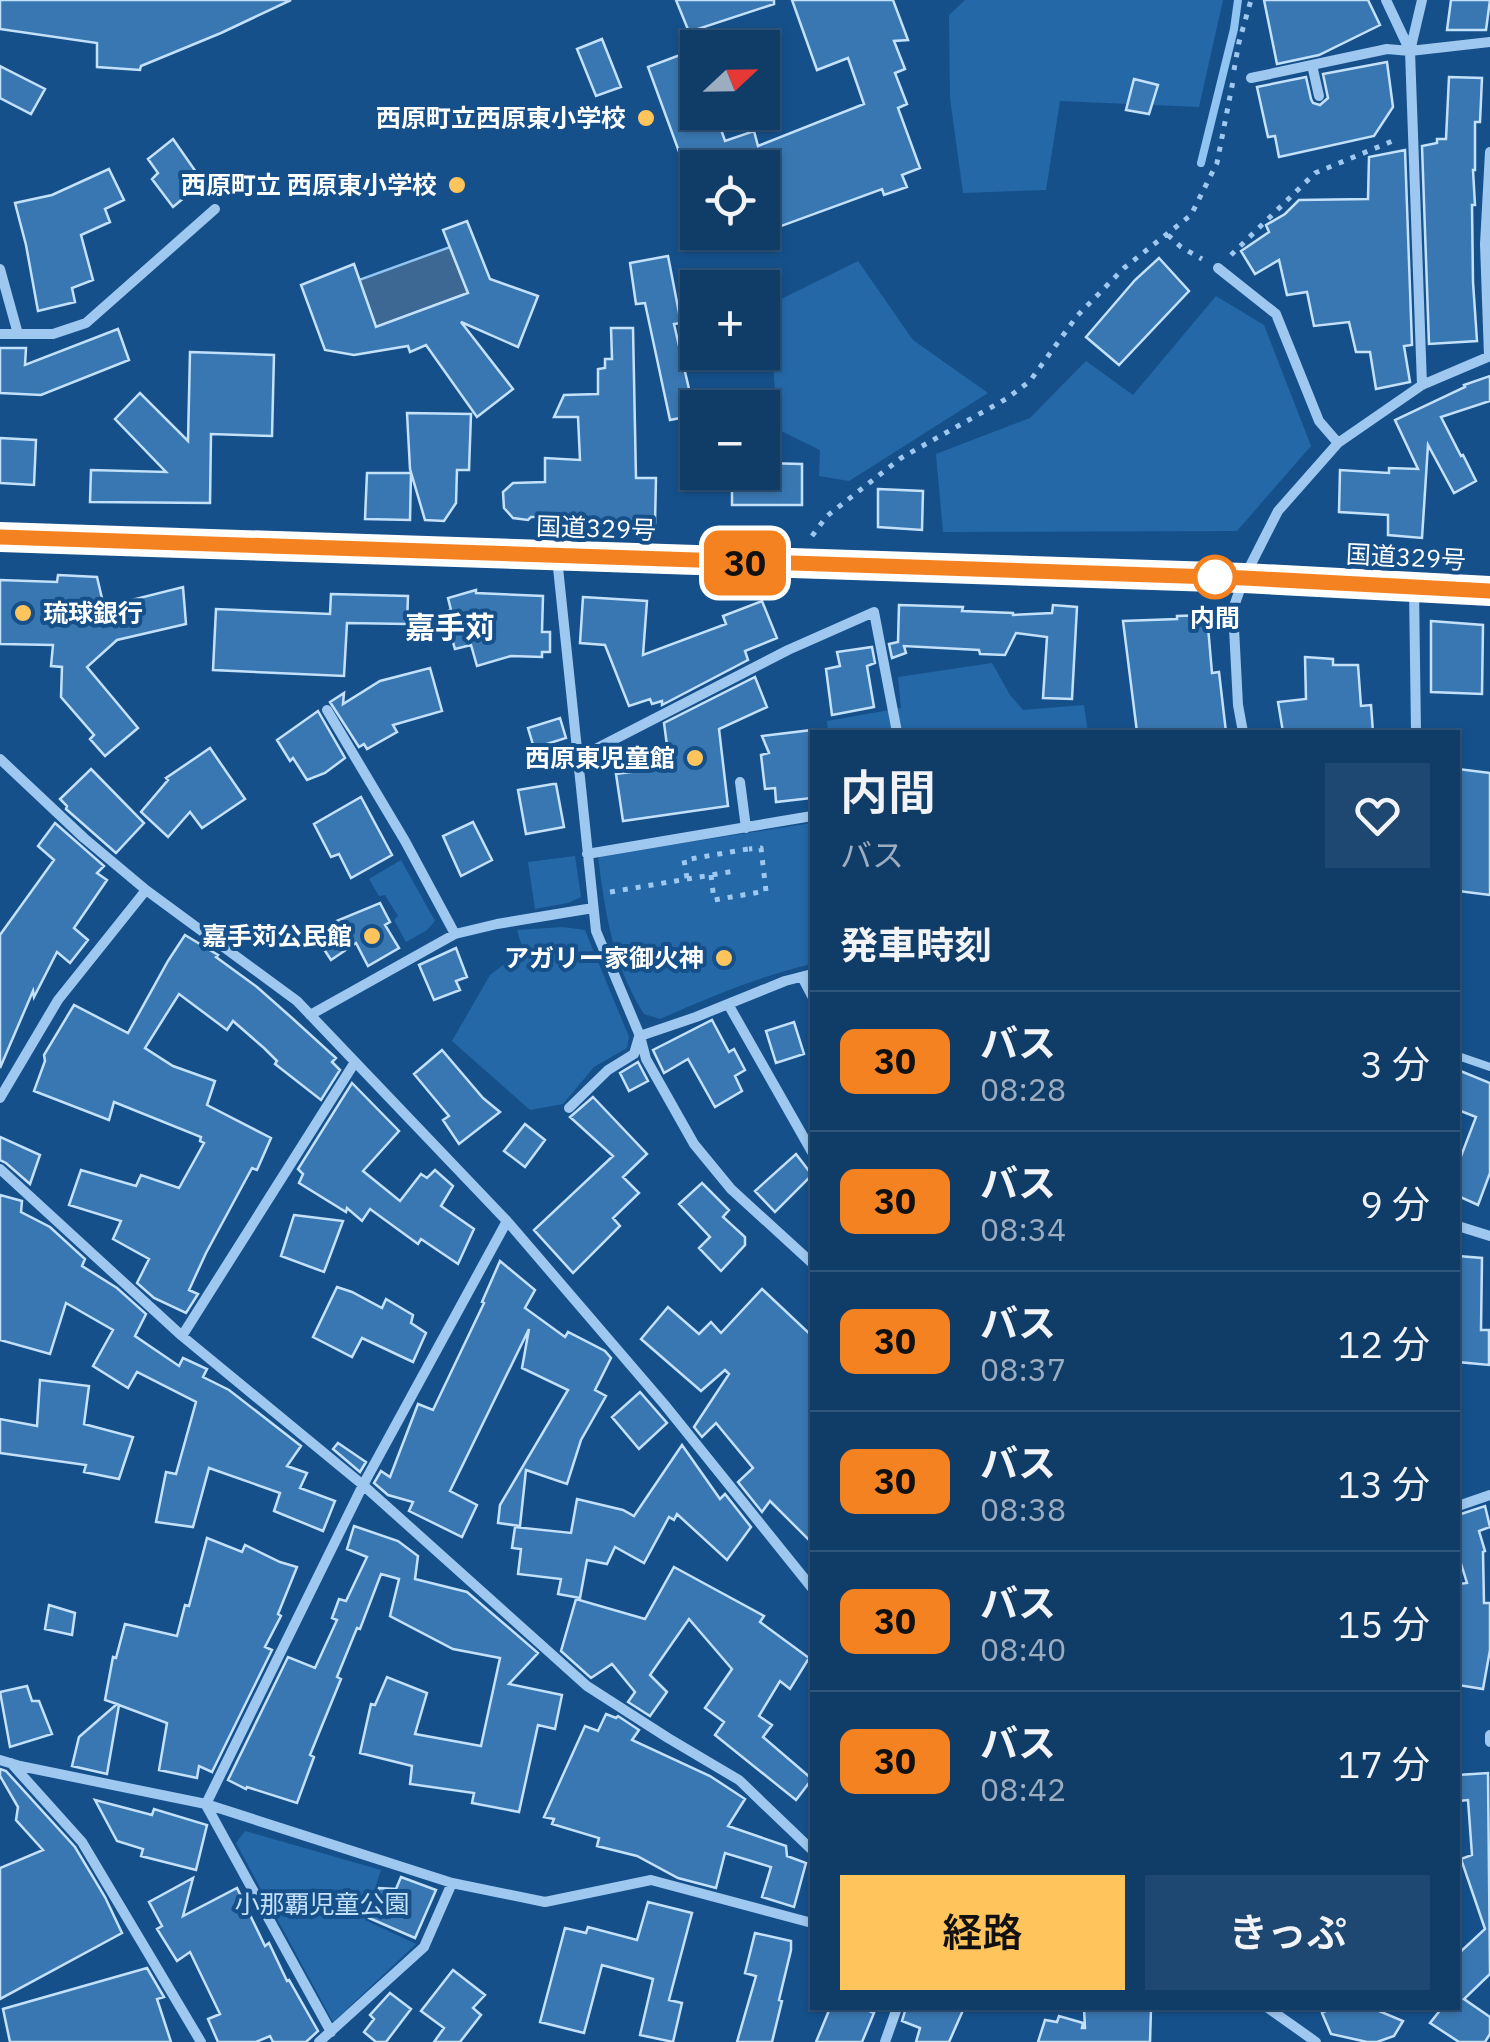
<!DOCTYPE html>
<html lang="ja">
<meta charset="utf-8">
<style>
body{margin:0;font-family:"IBM Plex Sans","Noto Sans JP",sans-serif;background:#1e4771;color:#f1f3f6;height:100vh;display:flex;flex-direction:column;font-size:38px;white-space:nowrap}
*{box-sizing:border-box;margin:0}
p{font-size:32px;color:#9cadc0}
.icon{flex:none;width:55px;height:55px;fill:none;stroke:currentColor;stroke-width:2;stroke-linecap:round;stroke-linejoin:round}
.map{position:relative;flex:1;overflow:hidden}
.drawer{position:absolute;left:810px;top:730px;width:650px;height:1280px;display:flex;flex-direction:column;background:#103c68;border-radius:0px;box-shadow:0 2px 8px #0004,0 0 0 2px #30567c}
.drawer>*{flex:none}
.badge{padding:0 20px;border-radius:15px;font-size:35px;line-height:65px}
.needle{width:65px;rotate:68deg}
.fabs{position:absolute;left:680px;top:30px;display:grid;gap:20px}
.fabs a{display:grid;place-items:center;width:100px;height:100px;border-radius:0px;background:#103c68;box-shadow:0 2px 8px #0004,0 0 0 2px #30567c;font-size:50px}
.map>.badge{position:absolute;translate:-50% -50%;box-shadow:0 0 0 5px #fff}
h2{padding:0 30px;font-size:38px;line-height:90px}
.round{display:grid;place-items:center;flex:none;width:105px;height:105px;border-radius:0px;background:#1e4771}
.head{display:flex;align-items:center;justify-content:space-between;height:170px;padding:0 30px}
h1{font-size:48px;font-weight:600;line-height:75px}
.primary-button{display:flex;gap:20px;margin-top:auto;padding:20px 30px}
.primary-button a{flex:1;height:115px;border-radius:0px;background:#ffc55c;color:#111;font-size:40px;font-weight:600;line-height:115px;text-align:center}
.primary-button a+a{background:#1e4771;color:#f1f3f6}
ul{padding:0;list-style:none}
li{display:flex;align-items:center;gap:30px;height:140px;padding:0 30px;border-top:2px solid #30567c}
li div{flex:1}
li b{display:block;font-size:38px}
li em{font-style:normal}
li .badge{min-width:110px;font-weight:700;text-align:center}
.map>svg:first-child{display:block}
</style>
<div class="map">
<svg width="1490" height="2042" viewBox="0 0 1490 2042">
<rect width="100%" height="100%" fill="#15508b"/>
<path fill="#2468a8" d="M965,0H1223L1199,107L1060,101L1046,190L963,193L950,98L949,15Z
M858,261L913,340L988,393L849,481L819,476L820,450L779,430L767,306Z
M1216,296L1264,325L1311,446L1237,531L943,532L936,454L1030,418L1086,361L1133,395Z
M992,663L1010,695L1023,710L1084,705L1088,732H828L827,721L901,708L898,677Z
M812,823V964C759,976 710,997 660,1019L644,1014C613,965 605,913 598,856Z
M575,856L581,897L568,903L535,909L528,862Z
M401,860L435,921L427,930L406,942L394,920L398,916L385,895L379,896L369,879Z
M563,927L585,930L629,1037L627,1048L594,1067L563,1104L530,1110L452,1041L490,975L523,950L517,930Z
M245,1831L381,1870L365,1920L416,1944L333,2022L236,1843Z"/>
<path fill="#3c6893" stroke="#90c4f2" stroke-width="2.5" d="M450,247L468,293L376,327L359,280Z"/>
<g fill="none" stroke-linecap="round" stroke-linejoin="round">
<path stroke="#90c4f2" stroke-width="8" d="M1201,163L1234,29L1238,0"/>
</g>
<path fill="#3977b2" stroke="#c4e1fb" stroke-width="2.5" d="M0,0H291L221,33L141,66L140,70L97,67V43L0,29Z
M676,0H774V4L689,32Z
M792,0H893L908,40L894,41L905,69L895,73L907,104L898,108L920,168L902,175L907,187L884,195L882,189L762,233V168H685L648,67L693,50L698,64V112H715L725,141L754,131L758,146L864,104L848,58L817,70Z
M1264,0H1368L1380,25L1319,55L1277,64Z
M1451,0H1490L1486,30H1447Z
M602,39L621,87L596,96L577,49Z
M1387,62L1393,107L1374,136L1279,157L1275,136L1268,137L1257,87L1306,77L1311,99L1313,103L1320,105L1328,98L1323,74Z
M0,66L45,89L31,114L0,98Z
M1449,77L1482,78L1480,122H1475V170H1473L1475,205H1472L1473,282L1477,341L1429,344L1422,146L1437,143V139H1446Z
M1134,79L1158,85L1149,114L1126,110Z
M173,139L203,182L173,207L152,179L158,173L148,159Z
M1405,150L1412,345L1404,346L1410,382L1376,389L1370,352H1356L1349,322L1314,326L1307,292L1287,295L1279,260L1255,274L1241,251L1269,232L1266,225L1285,214L1299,200L1368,199L1369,157Z
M109,169L124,200L105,209L110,222L81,235L93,280L72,288L75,302L38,311L26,245L15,203L52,195Z
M467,221L490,279L538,296L518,347L461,322L513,389L477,417L426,345L410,352L408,346L354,355L325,350L301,285L354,264L376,327L468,293L443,230Z
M668,256L681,323L674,324L695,415L670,420L645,303L636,304L630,263Z
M1159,258L1189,291L1119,365L1086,337L1135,280Z
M611,328H633L636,478H656L655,523L575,521V517H531L528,520L513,518L504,508L503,492L513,483L545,482V458L580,460L578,417H554L564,395L598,394V369L605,368V359H612Z
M118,329L129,360L41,395L0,393V348H26L25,365Z
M190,352L274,355L272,436L211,434L210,503L90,502L91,470L166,472L115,419L140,393L188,441Z
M1490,376V401L1441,417L1461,456L1463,455L1476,481L1454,493L1428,445L1422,538L1388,535V515L1339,512L1340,470L1389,473V468L1418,469L1395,420L1465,387L1464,385Z
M407,413L471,414L469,470H457L456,503L444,521L425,520L410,469Z
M0,438L36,440L34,485L0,483Z
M762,463L802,464V505H732V472H762Z
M367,473H411L410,520L365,519Z
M878,489L923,491L922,530L878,527Z
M58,575L97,577L104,607L183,587L186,624L117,640L87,667L138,728L105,756L90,739L94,735L61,697L62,667L51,666L53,645L0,644V580L57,582Z
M476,590V593L543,596L542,632H550V652H542V657L511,656L477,666L471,645L455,649L444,613L451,610L448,598Z
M331,594L408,596L407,624L347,623L344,676L213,670L216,609L330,614Z
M583,597L647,601L643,655L726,624L723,616L762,601L777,638L745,651L748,660L662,705V701L652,704L650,699L629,706L605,645L580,643Z
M899,605L963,607L962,611L1013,613V615L1052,613L1053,605L1077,607L1072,699L1043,698L1047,637L1016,633L1005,655L980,654L979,650L904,646L906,653L892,658L889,644L898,642Z
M1207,615L1212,673L1219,672L1226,732H1137L1123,621L1177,619V616Z
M1431,621L1483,625L1482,694L1431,692Z
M872,647L875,663L867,666L874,707L832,715L826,669L840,666L837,652Z
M1305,657L1333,659V665H1358L1361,706L1371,705L1373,732H1283L1278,702L1306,699Z
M430,668L442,711L393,725L397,732L367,749L364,744L359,747L330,702L344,693L343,704L380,681Z
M755,677L767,707L719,729L728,806L623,821L616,774L631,772L629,758L668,753L664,723Z
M318,711L345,758L325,773L307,780L293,758L290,761L277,740Z
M560,718L566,738L534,748L528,728Z
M812,730V798L776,802L775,788L765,789L761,755L769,753L762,736Z
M210,748L245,799L202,828L190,812L168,837L141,812L168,780L166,778Z
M91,769L144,823L116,853L66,809L67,806L60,799Z
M1458,769L1490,773V895L1458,891Z
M553,784H556L564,827L526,834L518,790Z
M361,797L392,855L351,878L339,854L331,857L314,824Z
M473,822L492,860L461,876L443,836Z
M55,823L104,866L97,873L107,880L74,928L88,940L70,963L57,952L34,997L33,991L0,1068V935L54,860L38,846Z
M380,903L390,922L385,925L399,948L368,966L356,943L331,960L312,931Z
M185,935L218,955L216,957L257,987L292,1018L336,1058L332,1062L340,1070L321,1100L275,1064L277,1061L264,1048L233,1021L227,1030L179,994L145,1048L173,1066L215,1081L207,1105L271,1138L257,1170L252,1168L206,1253L189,1290L198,1294L186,1313L154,1298L137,1283L149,1259L113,1239L121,1221L69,1205L81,1170L136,1186L141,1175L179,1188L204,1143L200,1141L201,1137L114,1102L109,1120L34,1091L45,1061L44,1055L74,1005L128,1033L168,961Z
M456,948L467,977L456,981L460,990L434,1000L419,965Z
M712,1020L729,1052L734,1049L745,1070L735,1076L742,1091L715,1107L688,1059L664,1073L653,1050Z
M794,1022L804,1054L776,1063L766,1031Z
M442,1050L483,1098L500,1112L459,1144L443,1120L449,1116L414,1074Z
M638,1062L648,1081L629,1091L620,1073Z
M1458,1070L1490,1083V1173L1478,1205L1458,1196V1164L1476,1117L1458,1110Z
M352,1083L399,1131L363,1171L400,1201L421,1174L427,1178L435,1170L453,1186L441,1206L474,1229L458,1264L421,1239L418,1244L370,1209L362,1221L347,1208L346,1212L299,1183L303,1174L298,1169Z
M593,1097L647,1154L623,1177L639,1193L613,1218L620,1226L573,1273L534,1230L613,1156L570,1117Z
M525,1124L545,1140L525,1167L504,1151Z
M0,1137L40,1155L30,1184L6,1163L0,1160Z
M796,1154L812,1175L775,1212L755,1191Z
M702,1183L729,1210L723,1217L745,1237V1245L721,1271L699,1248L710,1237L679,1204Z
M0,1195L22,1201L21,1212L50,1227L85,1259L82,1266L117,1288L146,1314L135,1336L179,1366L183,1358L207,1369L203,1377L229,1390L301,1446L287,1466L307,1473L300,1488L335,1501L323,1531L274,1511L280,1493L209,1468L193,1527L156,1522L166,1472L176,1474L196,1402L137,1372L128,1388L93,1366L113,1330L66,1303L50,1354L0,1340Z
M294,1215L343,1221L324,1272L281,1256Z
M1458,1256L1482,1258L1481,1330H1489V1365L1458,1362Z
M500,1261L535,1290L525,1308L565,1337L568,1332L605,1351L611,1358L595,1390L606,1396L581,1440L567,1484L526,1470L520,1526L498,1523L500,1505L568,1390L522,1368L529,1329L450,1491L477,1505L462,1537L409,1511L413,1502L388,1495L374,1483L381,1471L390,1477L418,1404L433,1410L484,1303L482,1302Z
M337,1287L352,1292L382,1308L386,1299L413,1315L411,1323L426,1333L413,1362L362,1338L352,1357L313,1337Z
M762,1289L812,1336V1543L770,1501L762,1512L738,1482L753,1468L716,1423L702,1437L694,1427L729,1374L725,1370L701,1391L641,1339L668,1307L699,1334L711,1322L721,1333Z
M40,1380L89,1386L84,1424L133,1437L119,1479L84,1472L86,1465L0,1453V1419L37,1426Z
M640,1392L667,1423L639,1449L612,1417Z
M338,1443L366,1462L360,1472L333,1449Z
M682,1445L720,1499L725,1494L751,1527L727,1560L677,1514L674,1520L669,1517L644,1563L615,1547L607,1564L587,1560L580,1598L558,1594L561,1579L518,1574L521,1549L512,1548L515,1527L571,1533L577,1499L623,1510L634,1516Z
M1485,1506L1490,1527L1479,1531L1485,1551L1483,1552L1484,1603H1490V1650L1483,1689L1458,1685V1584L1467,1583L1458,1554V1515Z
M354,1526L398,1541L418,1556L415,1579L467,1592L538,1653L509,1684L562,1695L555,1729L538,1725L519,1812L472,1803L474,1793L410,1784L412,1766L360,1753L371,1704L375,1705L387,1677L427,1693L415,1734L481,1746L500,1658L453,1649L390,1616L399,1579L381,1574L360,1629L357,1628L337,1677L341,1679L310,1755L314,1757L297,1803L247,1787L246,1789L228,1780L288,1657L315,1668L337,1620L332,1618L339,1599L346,1601L367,1557L347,1549Z
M207,1538L242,1552L245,1545L280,1562L297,1567L278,1614L281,1616L265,1647L272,1650L212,1772L199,1766L197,1778L159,1770L167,1723L119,1705L107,1774L72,1766L79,1737L117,1704L105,1700L113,1657L116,1658L125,1624L177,1636L185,1605L189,1606Z
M674,1567L764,1616L760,1622L809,1658L790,1689L780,1681L759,1716L772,1725L763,1737L812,1779L796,1800L715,1735L724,1722L705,1708L732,1669L689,1619L650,1675L667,1692L650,1716L628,1702L635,1692L612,1664L591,1678L561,1651L576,1599L645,1619Z
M49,1605L75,1613L72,1635L45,1629Z
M27,1686L32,1701H39L52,1734L10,1747L0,1692Z
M606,1714L616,1718L618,1716L639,1730L632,1740L710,1776L745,1799L728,1826L786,1846L787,1856L806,1863L794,1907L762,1897L771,1867L725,1853L716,1888L678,1878L637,1856L597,1846L599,1838L552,1824L554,1819L544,1817L585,1726L598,1731Z
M0,1769L6,1771L75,1847L105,1897L122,1933L0,1999V1868L43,1850L16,1820L18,1807L0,1776Z
M1488,1773L1490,1974L1464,1999L1490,2017V2034L1485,2042H1459L1430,2023L1442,2008H1458V1954L1485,1929L1461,1859L1472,1855L1468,1800L1458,1801V1775Z
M95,1800L152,1815L154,1809L207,1825L196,1870L141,1856L143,1849L117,1841Z
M401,1877L436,1890L415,1938L369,1918L379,1888L396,1889Z
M193,1878L183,1916L237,1888L265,1946L269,1943L287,1981L289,1980L318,2031L306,2042H273L270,2036L256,2042H218L208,2019L220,2014L190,1952L177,1961L157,1929L162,1926L149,1902Z
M648,1902L692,1913L669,2000L682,2003L673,2042L640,2035L653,1979L602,1965L584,2033L540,2022L565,1928L586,1933L588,1927L637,1940Z
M755,1933L791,1941V1950L779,2000L782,2001L772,2042H737L756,1976L745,1973Z
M147,1968L164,1997L157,1999L171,2042H10L3,2009Z
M453,1970L485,1995L473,2008L481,2015L460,2042H434L444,2028L421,2011Z
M390,1993L411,2009L386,2042H376L364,2032L374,2019L370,2015Z
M830,2008H863L874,2013L862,2042H816Z
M906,2008H964L949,2042H916L920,2028L902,2021Z
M1084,2008H1151L1150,2042H1038L1045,2020L1057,2022L1059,2016L1083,2023L1082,2028H1085Z
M1332,2008H1372L1403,2021L1394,2036L1377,2042H1367L1331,2034L1322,2013Z"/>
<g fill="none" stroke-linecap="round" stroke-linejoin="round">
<path stroke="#9ec8ef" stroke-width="5" stroke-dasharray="5 8" stroke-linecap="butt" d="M1234,70L1239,42L1251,0
M1168,235L1181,247L1202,259
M1231,255L1315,173L1395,140
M812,536L827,516L901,458L1006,399L1030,381L1077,316L1124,268L1191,215L1217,163L1233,81
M711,875L714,900L766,891L761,848L749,849
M687,878L684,860L748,849
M610,892L735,871"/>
<path stroke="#9ec8ef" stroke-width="8" d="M1458,1056L1490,1067"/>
<path stroke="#9ec8ef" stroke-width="10" d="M1386,0L1410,51
M1312,65L1319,96
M1251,78L1387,49L1410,51L1490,42
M1218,268L1276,314L1319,421L1338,443
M0,269L18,334
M0,334H53L86,323L215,209
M1489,356L1485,244L1490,152
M1422,385L1410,51L1422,0
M557,558L596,931L640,1036L696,1017L785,981L812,974
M1414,589L1416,732
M327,710L405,841L455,934
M1243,732L1238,705L1233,609L1244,578L1278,511L1338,443L1422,385L1490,356
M578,758L788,650L874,612L897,732
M0,759L84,838L146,890L297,1001L507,1221L664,1404L812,1588
M740,782L746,828
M587,854L812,816
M802,977L812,996
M728,1004L812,1152
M310,1015L455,934L497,924L593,908
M640,1036L646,1059L694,1144L731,1189L812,1263
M0,1098L58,1000L146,890
M569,1108L608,1070L634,1054L639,1037
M0,1169L182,1336L363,1485L587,1686L668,1738L739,1780L812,1850
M1458,1226L1490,1236
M182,1336L355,1062
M1458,1506L1490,1495
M1490,1735V1742
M0,1760L20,1766L206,1804L452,1883L545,1902L651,1880L812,1923
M11,1763L82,1842L201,2042
M206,1804L363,1485L507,1221
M206,1805L331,2032
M1268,2008L1316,2042
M319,2042L424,1947L452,1883
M885,2042L897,2008"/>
<path stroke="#fff" stroke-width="30" d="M0,537L1244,578L1490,591"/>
</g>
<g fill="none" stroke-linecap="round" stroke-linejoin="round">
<g stroke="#fff" stroke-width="22">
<path id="line" d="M0,537L1244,578L1490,591"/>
</g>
<use href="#line" stroke="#f58220" stroke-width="15"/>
</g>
<g fill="#ffc55c" stroke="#15508b" stroke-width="4">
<circle cx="646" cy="118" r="10"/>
<circle cx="457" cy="185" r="10"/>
<circle cx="23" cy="613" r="10"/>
<circle cx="695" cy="758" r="10"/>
<circle cx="372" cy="936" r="10"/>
<circle cx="724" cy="958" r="10"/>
</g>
<circle fill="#fff" stroke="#f58220" stroke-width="5" cx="1215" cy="577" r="20"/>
<g text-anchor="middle" stroke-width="8" stroke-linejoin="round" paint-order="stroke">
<g font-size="25" font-weight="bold" fill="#fff" stroke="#15508b" text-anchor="end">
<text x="626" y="127">西原町立西原東小学校</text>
<text x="437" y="194">西原町立 西原東小学校</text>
<text x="43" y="622" text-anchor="start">琉球銀行</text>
<text x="675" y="767">西原東児童館</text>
<text x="352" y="945">嘉手苅公民館</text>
<text x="704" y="967">アガリー家御火神</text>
</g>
<g font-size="25" fill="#fff" stroke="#15508b">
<text transform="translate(596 528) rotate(2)" y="9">国道329号</text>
<text transform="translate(1406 557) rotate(3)" y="9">国道329号</text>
</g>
<g font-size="25" font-weight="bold" fill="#fff" stroke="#15508b">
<text x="1215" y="627">内間</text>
</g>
<g font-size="25" fill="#c4e1fb" stroke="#15508b">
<text x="322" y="1913">小那覇児童公園</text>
</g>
<g font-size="30" font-weight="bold" fill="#fff" stroke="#15508b">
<text x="450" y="638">嘉手苅</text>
</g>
</g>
</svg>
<div class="fabs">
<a><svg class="needle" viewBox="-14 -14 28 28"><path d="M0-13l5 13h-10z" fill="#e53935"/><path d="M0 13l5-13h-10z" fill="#9cadc0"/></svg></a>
<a><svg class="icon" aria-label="locate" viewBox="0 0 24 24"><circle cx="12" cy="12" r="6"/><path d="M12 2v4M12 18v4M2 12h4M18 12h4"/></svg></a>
<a>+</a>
<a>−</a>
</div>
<b class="badge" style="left:745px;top:563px;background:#f58220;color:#111">30</b>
<section class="drawer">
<div class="head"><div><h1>内間</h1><p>バス</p></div><a class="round"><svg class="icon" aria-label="heart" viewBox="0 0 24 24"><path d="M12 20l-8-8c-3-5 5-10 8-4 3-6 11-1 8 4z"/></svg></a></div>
<h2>発車時刻</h2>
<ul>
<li><span class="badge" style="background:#f58220;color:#111">30</span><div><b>バス</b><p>08:28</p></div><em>3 分</em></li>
<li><span class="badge" style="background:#f58220;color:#111">30</span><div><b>バス</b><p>08:34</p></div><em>9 分</em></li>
<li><span class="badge" style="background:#f58220;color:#111">30</span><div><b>バス</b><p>08:37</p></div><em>12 分</em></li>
<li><span class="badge" style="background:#f58220;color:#111">30</span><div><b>バス</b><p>08:38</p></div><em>13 分</em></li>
<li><span class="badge" style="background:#f58220;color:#111">30</span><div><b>バス</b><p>08:40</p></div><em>15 分</em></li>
<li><span class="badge" style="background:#f58220;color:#111">30</span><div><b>バス</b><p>08:42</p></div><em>17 分</em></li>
</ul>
<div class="primary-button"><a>経路</a><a>きっぷ</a></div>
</section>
</div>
